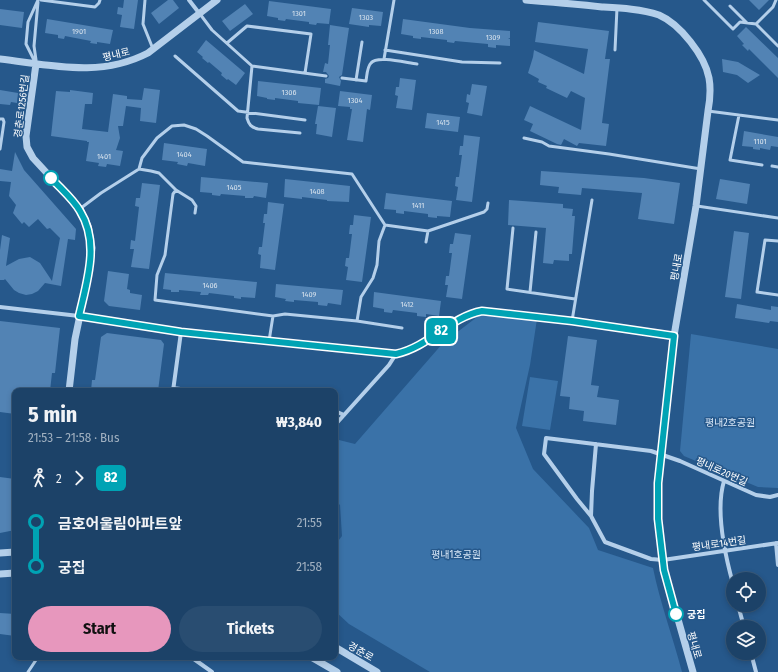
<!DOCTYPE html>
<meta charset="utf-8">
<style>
body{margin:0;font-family:"Fira Sans Condensed","Noto Sans KR",sans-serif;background:#294d71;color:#f1f3f6;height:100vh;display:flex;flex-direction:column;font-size:15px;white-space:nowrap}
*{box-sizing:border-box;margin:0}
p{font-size:13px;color:#a0b0c0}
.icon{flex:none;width:22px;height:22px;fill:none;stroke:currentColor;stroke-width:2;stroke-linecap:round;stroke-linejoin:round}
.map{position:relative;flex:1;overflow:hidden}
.sheet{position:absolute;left:12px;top:388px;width:326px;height:272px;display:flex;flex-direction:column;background:#1c4268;border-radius:8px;box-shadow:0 2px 6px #0003,0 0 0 1px #3a5b7c}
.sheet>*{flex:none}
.badge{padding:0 8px;border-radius:6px;font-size:14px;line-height:26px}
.fabs{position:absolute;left:726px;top:572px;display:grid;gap:8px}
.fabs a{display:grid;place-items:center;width:40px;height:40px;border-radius:50%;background:#1c4268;box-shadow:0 2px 6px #0003,0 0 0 1px #3a5b7c;font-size:20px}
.map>.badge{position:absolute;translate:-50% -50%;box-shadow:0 0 0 2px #fff}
.legs{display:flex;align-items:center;gap:6px;height:44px;padding:0 16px;font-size:13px}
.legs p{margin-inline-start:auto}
.head{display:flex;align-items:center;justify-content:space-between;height:68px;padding:0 16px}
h1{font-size:22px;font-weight:700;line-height:30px}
.primary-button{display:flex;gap:8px;margin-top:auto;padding:8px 16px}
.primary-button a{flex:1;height:46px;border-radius:24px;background:#e797bd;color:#111;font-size:16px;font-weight:700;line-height:46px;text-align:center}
.primary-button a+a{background:#294d71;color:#f1f3f6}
ul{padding:0 16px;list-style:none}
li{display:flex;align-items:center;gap:14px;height:44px;font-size:15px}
li i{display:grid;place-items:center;width:6px;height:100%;margin:0 5px;background:currentColor}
li i::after{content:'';width:10px;height:10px;margin:-5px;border:3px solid;border-radius:50%;background:#1c4268}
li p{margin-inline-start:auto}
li:first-child i{background:linear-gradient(#0000 50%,currentColor 0)}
li:last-child i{background:linear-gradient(currentColor 50%,#0000 0)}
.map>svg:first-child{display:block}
</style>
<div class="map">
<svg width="778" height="672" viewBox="0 0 778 672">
<rect width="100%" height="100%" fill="#26588b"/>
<path fill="#3a72a8" d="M481,314L537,319L530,365L516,428L533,469L589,528L598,550L653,568C660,603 673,637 682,672H430L349,624L335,611V545L342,536L340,505L335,500V439L355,444L443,343Z
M691,334L778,349V488L758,487L684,456L680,451Z
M530,377L558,381L550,430L522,426Z"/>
<path fill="#5283b4" d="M124,0H138L134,29L120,27L122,15L117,14L118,7L123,8Z
M168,0H173L179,8L159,24L151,13Z
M749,0H769L759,10Z
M269,1L331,9L329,24L317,23L316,25L309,24V22L286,19L285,21L278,20V18L267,16Z
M245,4L253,14L230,31L222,21Z
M352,8L383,12L381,26L369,25V27L349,24Z
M0,9L24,12L22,28L0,25Z
M47,19L113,30L110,44L97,42V44L90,43L91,41L65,36L64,39L58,38V35L45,33Z
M403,19L470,28L510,31V38H508L510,39V46L496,45V48L488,47V44L455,41L454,43L447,42V40L421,37V39L413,38V36L401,34Z
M538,22L609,31L605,59H610L602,123L609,124L606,146L579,143L577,146L564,139L561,145L557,144L530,131L533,124L524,120L530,106L581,130L585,98L571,91L567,98L546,88L547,86L538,82L539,79L528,73L533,57L534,50L584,74L588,49L535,42Z
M330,25L349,28L342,75L339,77L341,81L340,86L325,83V79L328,78L329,76L326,72H323L325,63L328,64L330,45H328Z
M746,27L778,58V78L749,49L748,51L742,45L744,44L737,36Z
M206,40L245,73L236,85L228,79L227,80L221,75L222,73L209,62L208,63L202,58L203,57L197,52Z
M722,59L738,62L760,75L748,83L737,75L723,72Z
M400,78L416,80L412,110L396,108L398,96L395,95L396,87H399Z
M258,81L321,88L319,105L298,103V101L275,98V100L267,99V98L257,96Z
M472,84L487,86L482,116L467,113L469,103L466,102L467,94L470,95Z
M144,88L160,90L156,123L140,121L141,108L126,106L123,126H118L120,138L116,150L123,151L120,166L107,164L106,167L98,166L99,163L86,161L89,142H87V141L51,136L56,91L70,92V90L93,93L92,104H85L82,129L108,132L113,94L127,96V99L142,100Z
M0,90L18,93L17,103L11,102L10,105L0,104Z
M340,91L372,95L370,110L367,109L363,142L347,140L352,109H350V107L338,106Z
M318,106L336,108L332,137L316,134L317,124H315Z
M427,113L460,117L458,132L425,128Z
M744,131L778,137V147L771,146L770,150L760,148V150L753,149V147L742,146Z
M464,135L480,137L472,202L456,200L458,187L455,186L456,177H459L462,155H459L460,146H463Z
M164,143L207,149L205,166L188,163L187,166L177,164L178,162L162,160Z
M15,152L24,170L76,229L75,240L68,239L61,286L45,283L38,291L32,294L26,295L19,293L14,290L5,279L4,280H0V250L2,235L10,238L6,266L19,259L30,257L40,263L52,281L60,238L50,228L47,229L38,219L29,227L24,222L22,224L13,213L16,205L9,196L11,182L0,181V169L12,171Z
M541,171L644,178L680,183L674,224L638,219L642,193L582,188L581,195L558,193L559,187L540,185Z
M201,177L268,183L266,198L254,196L253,198H245V196L221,194L220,196L212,195V193L200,192Z
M285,179L350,186L349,202L327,201V200L302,197V199L284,197Z
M720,179L750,184L747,204L716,199Z
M142,183L160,185L149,269L131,267L134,249H130L131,240L135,241L139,207L135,206L136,198H140Z
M386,193L452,201L450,217L437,216V218L428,217V214L404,211V214L396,213V210L384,209Z
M509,200L563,204V208L573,209L572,216H575L572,254H569V261L554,260L553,264L543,263L546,228L508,225Z
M268,202L284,204L275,270L260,268L261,255L258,254L259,247H262L265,223H263L264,214H267Z
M354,215L371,217L362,282L346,280L348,267L345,266L346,258H349L352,234H349L350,225H353Z
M734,231L749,233L741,299L725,297Z
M455,233L471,235L462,299L446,297L448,285H445L446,276H449L452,253H449L450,244H453Z
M108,271L129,274L127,289L130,290V293L142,295L140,310L109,306L104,301Z
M165,273L257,282L255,298L241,297V299L234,298V296L209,293L208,295H200L201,292L179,290V292H171V290L163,289Z
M276,284L343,290L341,305L328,303L327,306L318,305V302L294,300V302L285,301L286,299L275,297Z
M374,292L441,301L439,316L426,314V317L417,316V313L393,310L392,313L384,312V309L373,307Z
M737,304L771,310V306L778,307V322L770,321L769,323L735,318Z
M0,321L60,328L55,373H52L50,391H15V414L0,412Z
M107,333L161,340L164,344L158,391H91L92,380H95L101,337Z
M568,336L597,340L591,385L599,386L597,397L619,400L616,425L583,421L584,411L569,409L570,397L560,396Z
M0,477L15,479V530L0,533Z
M0,613L15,614V636L0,634Z"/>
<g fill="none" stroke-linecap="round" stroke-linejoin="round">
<path stroke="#b4cfea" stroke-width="3" d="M41,0L95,7L99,3L100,0
M145,0L143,24L153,49
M704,0L733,29L740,22L756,24L773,7L776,0
M730,6L747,23
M200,14L212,30L252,66L326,76
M756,24L778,46
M227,43L247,26L311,34L305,73
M385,50L462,62L500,63
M615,50L617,8
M175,56L238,111L305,120
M384,59L394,0
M36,60L34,46L38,2
M36,64L26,44L28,22L38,0
M252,66L247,118C249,125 251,127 258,129L300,133
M342,78L366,81C367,75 367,67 371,63C377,55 407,63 417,64
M356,80L362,42
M708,111L778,120
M739,115L730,160L762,165
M0,119H3L4,122L0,149
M524,138L542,142L549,146L609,154L701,169
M772,166L778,167
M139,169L151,171L159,173L176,190L192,200L196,206L195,213
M176,190L173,194L165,255L157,275L155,300L273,316L285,314L357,321L402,328
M697,206L778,218
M81,208L101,193L139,169L142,158L157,138L172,126L184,125L196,129L207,136L243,162L352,174L385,225L428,231L484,212L487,209L488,203
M513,228L507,289L575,299
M778,241L765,240L757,292L778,295
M426,242L428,231
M530,292L536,232
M357,321L361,297L373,278L377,265L379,241L385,225
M572,321L592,200
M269,341L273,316
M28,672L38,657"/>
<path stroke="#b4cfea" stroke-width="4" d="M189,0L199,13
M0,307L79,316L181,332L396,354L405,352L417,347L464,316L482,311L572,321L674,336
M173,388L195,391
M173,391L181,332
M335,411L344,415
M335,425L389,365L396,354
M724,481C715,511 725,555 733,584
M778,495L770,497L756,495L680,461L651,451L546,438L544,454L577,499L591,516L605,542L651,559L663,560L778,543
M591,516L592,491L596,444
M776,543L778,565
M738,605L744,627
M751,653L756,672
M191,657L212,672"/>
<path stroke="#b4cfea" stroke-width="7" d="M526,0C551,2 577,4 602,7C620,8 641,9 659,15C680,24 705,56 709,78C711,89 710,100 708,111L696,206L674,336L658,483V519L664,570L693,672
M0,59C51,65 100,78 148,53L217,0
M36,64L26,136L27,147L33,158L80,209L88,226L92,248L88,277L75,339L69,391
M0,553L15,552
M0,574L15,573
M335,647L377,672
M311,657L337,672"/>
</g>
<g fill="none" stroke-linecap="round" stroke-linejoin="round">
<g stroke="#fff" stroke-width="9">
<path id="line-1" d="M51,178C61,189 73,199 80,211C100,243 87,281 79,316L181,332L396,354C429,347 450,317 482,311L572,321L674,336L658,483V519L664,570L676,614"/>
</g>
<use href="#line-1" stroke="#00a3b4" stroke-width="6"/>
</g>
<g fill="#fff" stroke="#00a3b4" stroke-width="2">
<circle cx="51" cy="178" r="7"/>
<circle cx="676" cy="614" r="7"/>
</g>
<g text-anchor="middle" stroke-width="3" stroke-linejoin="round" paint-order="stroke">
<g font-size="8" fill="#d4e0ec">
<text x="299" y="16">1301</text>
<text x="366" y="20">1303</text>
<text x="79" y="34">1901</text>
<text x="436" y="34">1308</text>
<text x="493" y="40">1309</text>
<text x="289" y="95">1306</text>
<text x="355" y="103">1304</text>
<text x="443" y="125">1415</text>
<text x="760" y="144">1101</text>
<text x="184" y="157">1404</text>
<text x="104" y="159">1401</text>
<text x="234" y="190">1405</text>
<text x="317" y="194">1408</text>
<text x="418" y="208">1411</text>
<text x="210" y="288">1406</text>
<text x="309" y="297">1409</text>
<text x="407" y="307">1412</text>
</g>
<g font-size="10" fill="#fff" stroke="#26588b">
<text transform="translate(116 54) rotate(-14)" y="4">평내로</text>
<text transform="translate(21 106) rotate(-83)" y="4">경춘로1256번길</text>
<text transform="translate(676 267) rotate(-80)" y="4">평내로</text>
<text transform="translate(722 471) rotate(24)" y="4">평내로20번길</text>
<text transform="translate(719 543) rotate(-8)" y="4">평내로14번길</text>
<text transform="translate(695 645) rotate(74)" y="4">평내로</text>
<text transform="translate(361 651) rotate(30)" y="4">경춘로</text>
</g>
<g font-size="10" fill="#d9e8f8" stroke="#26588b">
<text x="730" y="426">평내2호공원</text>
<text x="456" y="558">평내1호공원</text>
</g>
<g font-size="10" font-weight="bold" fill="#fff" stroke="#26588b" text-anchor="start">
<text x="687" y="618">궁집</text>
</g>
</g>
</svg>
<div class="fabs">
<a><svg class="icon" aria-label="locate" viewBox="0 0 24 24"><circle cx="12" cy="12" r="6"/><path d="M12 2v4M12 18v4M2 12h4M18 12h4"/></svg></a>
<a><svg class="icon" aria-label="layers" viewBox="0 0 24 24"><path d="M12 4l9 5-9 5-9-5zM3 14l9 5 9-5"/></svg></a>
</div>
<b class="badge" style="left:441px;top:331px;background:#00a3b4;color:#fff">82</b>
<section class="sheet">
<div class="head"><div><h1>5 min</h1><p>21:53 – 21:58 · Bus</p></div><b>₩3,840</b></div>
<div class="legs"><svg class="icon" aria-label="walk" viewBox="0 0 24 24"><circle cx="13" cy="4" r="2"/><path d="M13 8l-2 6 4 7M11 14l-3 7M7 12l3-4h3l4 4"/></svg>2<svg class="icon" aria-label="forward" viewBox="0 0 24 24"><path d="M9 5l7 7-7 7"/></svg><b class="badge" style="background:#00a3b4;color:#fff">82</b></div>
<ul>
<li><i style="color:#00a3b4"></i><b>금호어울림아파트앞</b><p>21:55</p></li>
<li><i style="color:#00a3b4"></i><b>궁집</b><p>21:58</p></li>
</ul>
<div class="primary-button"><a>Start</a><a>Tickets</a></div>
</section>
</div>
